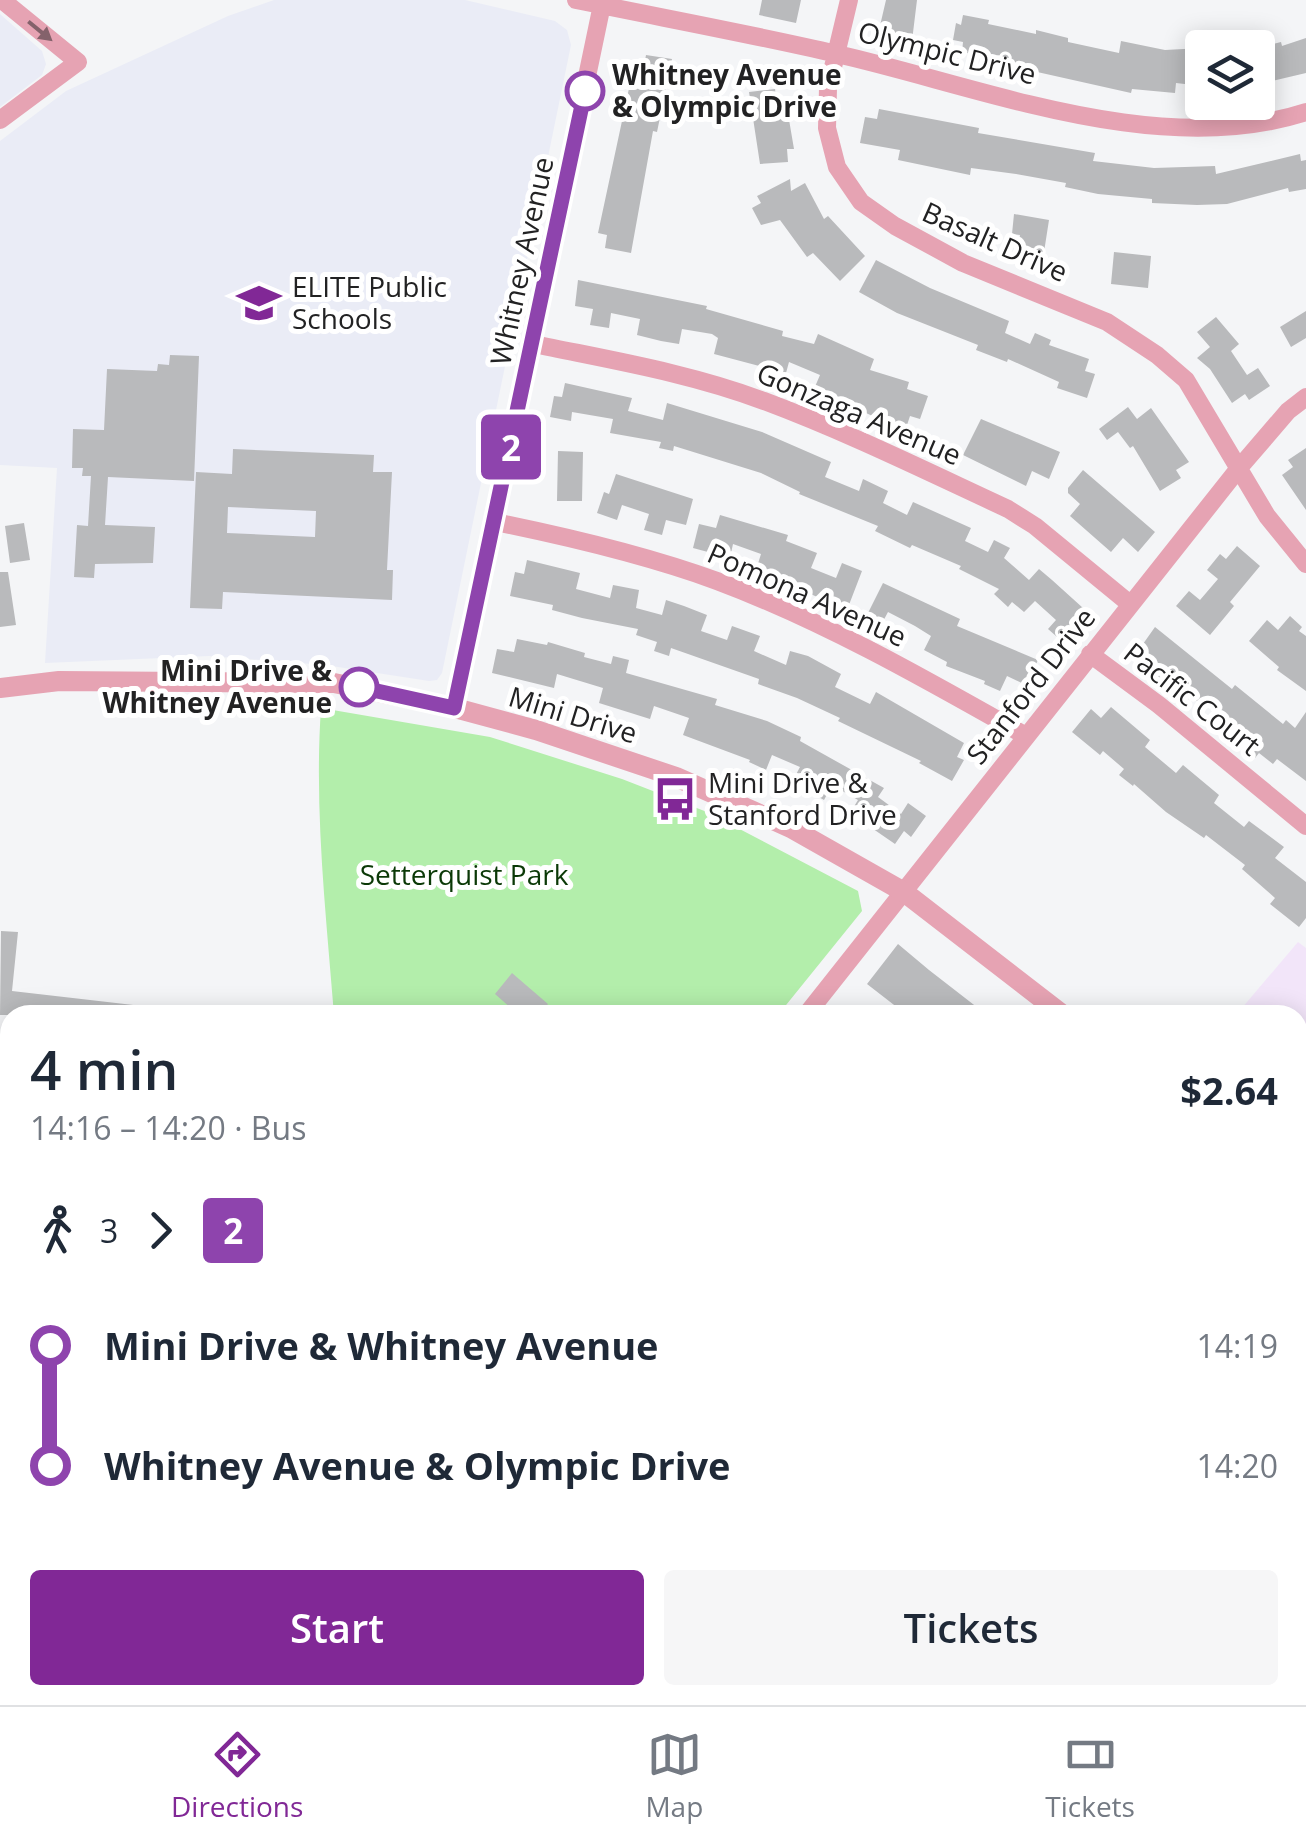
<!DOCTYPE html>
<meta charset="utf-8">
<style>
body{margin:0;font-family:"Open Sans",sans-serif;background:#f6f6f7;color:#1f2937;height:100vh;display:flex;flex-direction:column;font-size:38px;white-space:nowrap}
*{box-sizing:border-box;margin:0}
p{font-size:32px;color:#747a83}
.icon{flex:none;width:55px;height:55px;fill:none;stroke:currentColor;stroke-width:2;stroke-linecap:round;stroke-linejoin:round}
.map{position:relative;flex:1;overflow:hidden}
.drawer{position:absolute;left:0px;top:1005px;width:1308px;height:700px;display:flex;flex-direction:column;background:#fff;border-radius:30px 30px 0 0;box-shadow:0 5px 25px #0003}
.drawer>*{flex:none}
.badge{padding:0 20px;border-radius:8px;font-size:35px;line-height:65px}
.tools{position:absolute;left:1185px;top:30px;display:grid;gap:20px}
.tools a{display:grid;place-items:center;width:90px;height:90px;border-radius:10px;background:#fff;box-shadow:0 5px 25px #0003;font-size:50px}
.map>.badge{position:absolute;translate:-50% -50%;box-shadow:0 0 0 5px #fff}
.legs{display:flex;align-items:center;gap:15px;height:110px;padding:0 30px;font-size:32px}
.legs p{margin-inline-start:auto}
.summary{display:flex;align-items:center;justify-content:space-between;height:170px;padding:0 30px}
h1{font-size:55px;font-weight:600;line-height:75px}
.button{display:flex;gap:20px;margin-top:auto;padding:20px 30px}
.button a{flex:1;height:115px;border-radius:10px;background:#812896;color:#fff;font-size:40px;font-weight:600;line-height:115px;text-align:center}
.button a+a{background:#f6f6f7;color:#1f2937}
ul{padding:0 30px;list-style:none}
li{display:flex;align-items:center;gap:35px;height:120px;font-size:38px}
li i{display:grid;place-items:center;width:15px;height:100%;margin:0 12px;background:currentColor}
li i::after{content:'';width:25px;height:25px;margin:-12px;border:8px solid;border-radius:50%;background:#fff}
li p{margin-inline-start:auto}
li:first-child i{background:linear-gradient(#0000 50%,currentColor 0)}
li:last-child i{background:linear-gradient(currentColor 50%,#0000 0)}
.dock{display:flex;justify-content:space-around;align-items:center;height:140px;border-top:2px solid #e0e1e3;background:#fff;font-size:28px;color:#747a83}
.dock a{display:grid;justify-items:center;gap:5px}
.dock .selected{color:#812896}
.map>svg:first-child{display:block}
</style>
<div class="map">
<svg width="1306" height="1705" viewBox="0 0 1306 1705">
<rect width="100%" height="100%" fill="#f4f5f7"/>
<path fill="#f2e5f9" d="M1298,942L1306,948V1175L1298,1171V1015H1236Z"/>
<path fill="#eaecf6" d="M274,0H465L555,21L567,30L571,45L442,673L437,680L429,681L325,665L209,656L45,663L57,468L0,465V141L66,91L228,16Z
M0,14L42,51L46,64L42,75L0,107Z"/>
<path fill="#b3eeab" d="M321,708L490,737L622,779L707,812L858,891L862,911L778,1015H334C326,913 314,810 321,708Z"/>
<path fill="#b9babc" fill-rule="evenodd" d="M762,0H801L796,23L759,15Z
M886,0H917L911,49L885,44L888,32L879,30Z
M963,15L989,20L988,24L1036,34V30L1068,38V42L1119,53L1121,41L1165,50L1202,48V86L1176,83L1175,93L1132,89L1131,93L1002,64V60L962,52L963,42L953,40L956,23L961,25Z
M1306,38V73L1260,84L1258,48L1281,42L1282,46Z
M646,55L672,59L657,132L653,131L631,253L605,248L607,235L598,233L634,65L644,66Z
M775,89L777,103L786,102L794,149H787L788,162L760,164L749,92Z
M879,109L979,128L978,133L1095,153L1093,161L1154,168L1215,166L1216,174L1300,154L1301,161L1306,160V189L1289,192L1288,188L1227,204L1197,205L1152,203V199L1098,194L1065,187L1066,183L1016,174L971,168L970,175L898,160L900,150L860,143L865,117L877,119Z
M790,179L791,191L805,183L824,219L828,216L865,256L840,281L813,253L807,257L780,220L761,225L752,208L761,203L757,196Z
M1014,214L1049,220L1044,252L1018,248L1020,235L1012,234Z
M1114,252L1151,256L1148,288L1111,284Z
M876,260L930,288L1009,321L1005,333L1030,344L1035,333L1051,340L1049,345L1089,359L1085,371L1095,374L1087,398L1057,388L1059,382L1008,359L1007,362L976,350L978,345L897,313L859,292Z
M578,280L707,306L706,309L783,331L782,336L814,344L818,334L874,359L870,370L909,382L907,389L928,396L920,419L910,416L906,428L879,419L814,389L820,375L789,362L786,373L714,354L718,338L712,334L682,329L679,344L661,341L637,335L640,319L611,313L609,328L590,325L593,309L575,306Z
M1306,311V338L1291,347L1280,327Z
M1216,317L1239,344L1231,351L1247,375L1258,368L1270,386L1249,400L1245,394L1232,403L1210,369L1197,358L1210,347L1197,332Z
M170,355L199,356L194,481L108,477L105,525L155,527L153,563L95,564L94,578L74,577L77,525L88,526L91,476H82L83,468H72L73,429L104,430L107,369L157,371L158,364L169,365Z
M565,383L632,398L628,411L663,420L667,403L762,432L831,462L825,477L859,491L863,479L888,491L883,503L907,515L913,502L971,528L965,541L988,552L994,540L1010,548L1004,558L1029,580L1039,569L1052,580L1083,608L1073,619L1080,625L1064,643L1048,629L1056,620L1035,601L1024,612L1012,602L1008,607L994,594L999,589L959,569L961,566L912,545L910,548L875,531L878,526L799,494L800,492L761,473L674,446L673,451L659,448L661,442L610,433L613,419L572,412L571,421L550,417L554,396L562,397Z
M1128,407L1137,419L1151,408L1189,462L1176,470L1181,478L1160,491L1133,446L1130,448L1118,432L1107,440L1099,429Z
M981,419L1060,452L1049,479L1032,471L1026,486L963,455Z
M1306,448V510L1282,475L1293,467L1288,460Z
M233,449L374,455L373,472H392L387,570H393L392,600L223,592L222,609L190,608L196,472L232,474ZM228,507L316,511L315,537L227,533Z
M558,451L583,452L582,501H557Z
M1083,470L1155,532L1138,552L1123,538L1111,552L1070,516L1080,504L1068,493V488Z
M616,474L693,499L686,525L666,520L662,535L644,530L649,514L622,505L617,520L597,513L604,492L609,494Z
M720,515L788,535L786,541L817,553L811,568L836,578L842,563L862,571L847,610L756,570L761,554L733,544L730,558L693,548L699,524L716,528Z
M24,523L30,560L10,563L5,526Z
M1237,546L1260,566L1230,602L1234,606L1210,635L1176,606L1189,591L1200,600L1218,579L1207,570L1220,554L1226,559Z
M527,560L580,573L576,589L610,598L613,585L639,590L636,608L662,615L666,600L684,606L707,615L701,631L727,640L732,626L760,636L754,651L786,665L790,651L808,656L841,674L835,687L870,704L876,692L964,743L957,757L964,760L952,781L919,763L921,761L838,721L840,718L797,698L758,684L759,679L671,648L669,656L654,651L657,642L636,635L638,629L582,618L552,610L553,605L510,596L515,572L524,574Z
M0,572H8L16,625L0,627Z
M883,583L960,619L957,626L1038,660L1026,685L1007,676L1000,691L984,684L985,681L946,666L947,662L924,650L931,636L915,626L888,612L880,627L865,619Z
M1290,616L1302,627L1299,631L1306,636V691L1277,670L1279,667L1249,641L1267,620L1278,630Z
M1155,627L1232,689L1235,685L1283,724L1286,720L1295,728L1306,712V781L1277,759L1273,764L1259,753L1255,758L1221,731L1230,720L1206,700L1202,705L1187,693L1182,700L1146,669L1151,662L1138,651Z
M517,639L547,645L548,642L585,653L584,657L611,664L613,656L629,660L626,673L717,699L715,705L767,721L801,737L800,741L884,788L878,797L901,814L908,803L926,816L911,837L904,831L895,844L850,813L858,800L832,785L824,800L792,782L800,767L772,755L766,770L749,762L750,760L683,735L689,718L654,706L650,719L599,703L603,688L557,674L554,688L492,673L497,649L514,652Z
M1111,707L1150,740L1145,747L1176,773L1183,765L1219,795L1214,803L1244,827L1249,821L1284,847L1275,858L1306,882V918L1299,927L1270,904L1275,898L1242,869L1245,865L1206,835L1204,838L1166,812L1134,784L1133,786L1119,775L1124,769L1103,751L1100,755L1072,732L1091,709L1101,718Z
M1,931L18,932L12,991L142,1006L141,1015H0Z
M898,944L929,970L987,1015H907L867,984Z
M512,973L548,1004L538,1015H519L495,994Z"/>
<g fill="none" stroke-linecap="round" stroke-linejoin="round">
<path stroke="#e6a3b3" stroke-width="18" d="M576,0C663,18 751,34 837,54C982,87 1159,160 1306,112
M849,0L828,88L827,128L837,167L861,202L895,226L963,263L1107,322L1157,355L1186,380L1267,516L1306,564
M0,120L78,62L2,0
M534,344C610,360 690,373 764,401C847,432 928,472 1008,509L1035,526L1130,604
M495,522C569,537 646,555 717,581C824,621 927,680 1026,736
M1090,654L1159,705L1306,826
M455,708L603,0
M806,1015L1239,468L1288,411L1306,397
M0,1273L10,1281
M1298,1455H1306
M0,1615L10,1623
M0,1685L10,1673
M941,1695L949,1705
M1214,1695L1219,1705
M238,1705L246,1695
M495,1705L503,1695"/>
<path stroke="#e6a3b3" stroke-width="20" d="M0,688L59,681L334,683L455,708L536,730L676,777L791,828L904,892L1063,1015
M1298,1194L1306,1200"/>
</g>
<defs><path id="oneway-solid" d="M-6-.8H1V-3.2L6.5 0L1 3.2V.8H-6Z" transform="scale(2.5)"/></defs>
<use fill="#84626b" href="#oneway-solid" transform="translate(40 31) rotate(39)"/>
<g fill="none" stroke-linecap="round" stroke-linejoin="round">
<g stroke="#fff" stroke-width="22">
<path id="line-1" d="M359,687L454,708L585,91"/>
</g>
<use href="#line-1" stroke="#8e44ad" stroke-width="15"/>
</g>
<defs>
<g id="school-bare" transform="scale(3.45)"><path d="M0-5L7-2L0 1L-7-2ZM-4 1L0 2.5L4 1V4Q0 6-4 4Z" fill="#812896" stroke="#fff" stroke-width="2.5" paint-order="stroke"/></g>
<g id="bus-bare" transform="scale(3.45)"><path d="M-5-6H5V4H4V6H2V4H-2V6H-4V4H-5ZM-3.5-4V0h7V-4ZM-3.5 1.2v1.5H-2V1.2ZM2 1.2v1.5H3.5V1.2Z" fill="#812896" stroke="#fff" stroke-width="2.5" paint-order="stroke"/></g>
</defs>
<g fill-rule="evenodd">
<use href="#school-bare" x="259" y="303"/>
<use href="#bus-bare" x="675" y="799"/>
</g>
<g fill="#fff" stroke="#8e44ad" stroke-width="5">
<circle cx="585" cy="91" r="18"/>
<circle cx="359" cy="687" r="18"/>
</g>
<g text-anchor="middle" stroke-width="10" stroke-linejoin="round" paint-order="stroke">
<g font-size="28" fill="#222223" stroke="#fff">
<text transform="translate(947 53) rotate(14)" y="10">Olympic Drive</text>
<text transform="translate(995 242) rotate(24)" y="10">Basalt Drive</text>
<text transform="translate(522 261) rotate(-78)" y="10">Whitney Avenue</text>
<text transform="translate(859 414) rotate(23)" y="10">Gonzaga Avenue</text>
<text transform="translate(807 595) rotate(24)" y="10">Pomona Avenue</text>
<text transform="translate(1031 686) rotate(-52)" y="10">Stanford Drive</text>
<text transform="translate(1192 699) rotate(38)" y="10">Pacific Court</text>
<text transform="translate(573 715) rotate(17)" y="10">Mini Drive</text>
</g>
<g font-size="28" font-weight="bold" fill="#222223" stroke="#fff" text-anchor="start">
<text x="612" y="85">Whitney Avenue<tspan x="612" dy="32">&amp; Olympic Drive</tspan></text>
<text x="332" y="681" text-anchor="end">Mini Drive &amp;<tspan x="332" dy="32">Whitney Avenue</tspan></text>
</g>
<g font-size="28" fill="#222223" stroke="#fff" text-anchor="start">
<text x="292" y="297">ELITE Public<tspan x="292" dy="32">Schools</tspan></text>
<text x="708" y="793">Mini Drive &amp;<tspan x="708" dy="32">Stanford Drive</tspan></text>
</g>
<g font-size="28" fill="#0b3907" stroke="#fff">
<text x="464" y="885">Setterquist Park</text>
</g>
</g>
</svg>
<div class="tools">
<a><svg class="icon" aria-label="layers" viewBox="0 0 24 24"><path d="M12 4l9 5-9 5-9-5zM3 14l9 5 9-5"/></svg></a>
</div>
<b class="badge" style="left:511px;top:447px;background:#8e44ad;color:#fff">2</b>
<section class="drawer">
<div class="summary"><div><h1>4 min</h1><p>14:16 – 14:20 · Bus</p></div><b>$2.64</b></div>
<div class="legs"><svg class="icon" aria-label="walk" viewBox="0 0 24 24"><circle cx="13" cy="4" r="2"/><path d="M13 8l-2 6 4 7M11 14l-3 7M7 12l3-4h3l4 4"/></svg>3<svg class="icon" aria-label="forward" viewBox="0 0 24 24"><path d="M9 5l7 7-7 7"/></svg><b class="badge" style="background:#8e44ad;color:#fff">2</b></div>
<ul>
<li><i style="color:#8e44ad"></i><b>Mini Drive &amp; Whitney Avenue</b><p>14:19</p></li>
<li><i style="color:#8e44ad"></i><b>Whitney Avenue &amp; Olympic Drive</b><p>14:20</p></li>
</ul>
<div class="button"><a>Start</a><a>Tickets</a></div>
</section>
</div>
<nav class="dock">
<a class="selected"><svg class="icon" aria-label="directions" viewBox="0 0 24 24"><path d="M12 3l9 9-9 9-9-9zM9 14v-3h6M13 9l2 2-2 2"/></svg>Directions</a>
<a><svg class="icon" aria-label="map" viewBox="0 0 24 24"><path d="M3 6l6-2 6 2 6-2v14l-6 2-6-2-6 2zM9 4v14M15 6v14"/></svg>Map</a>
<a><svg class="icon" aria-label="tickets" viewBox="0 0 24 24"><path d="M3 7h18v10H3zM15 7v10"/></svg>Tickets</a>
</nav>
